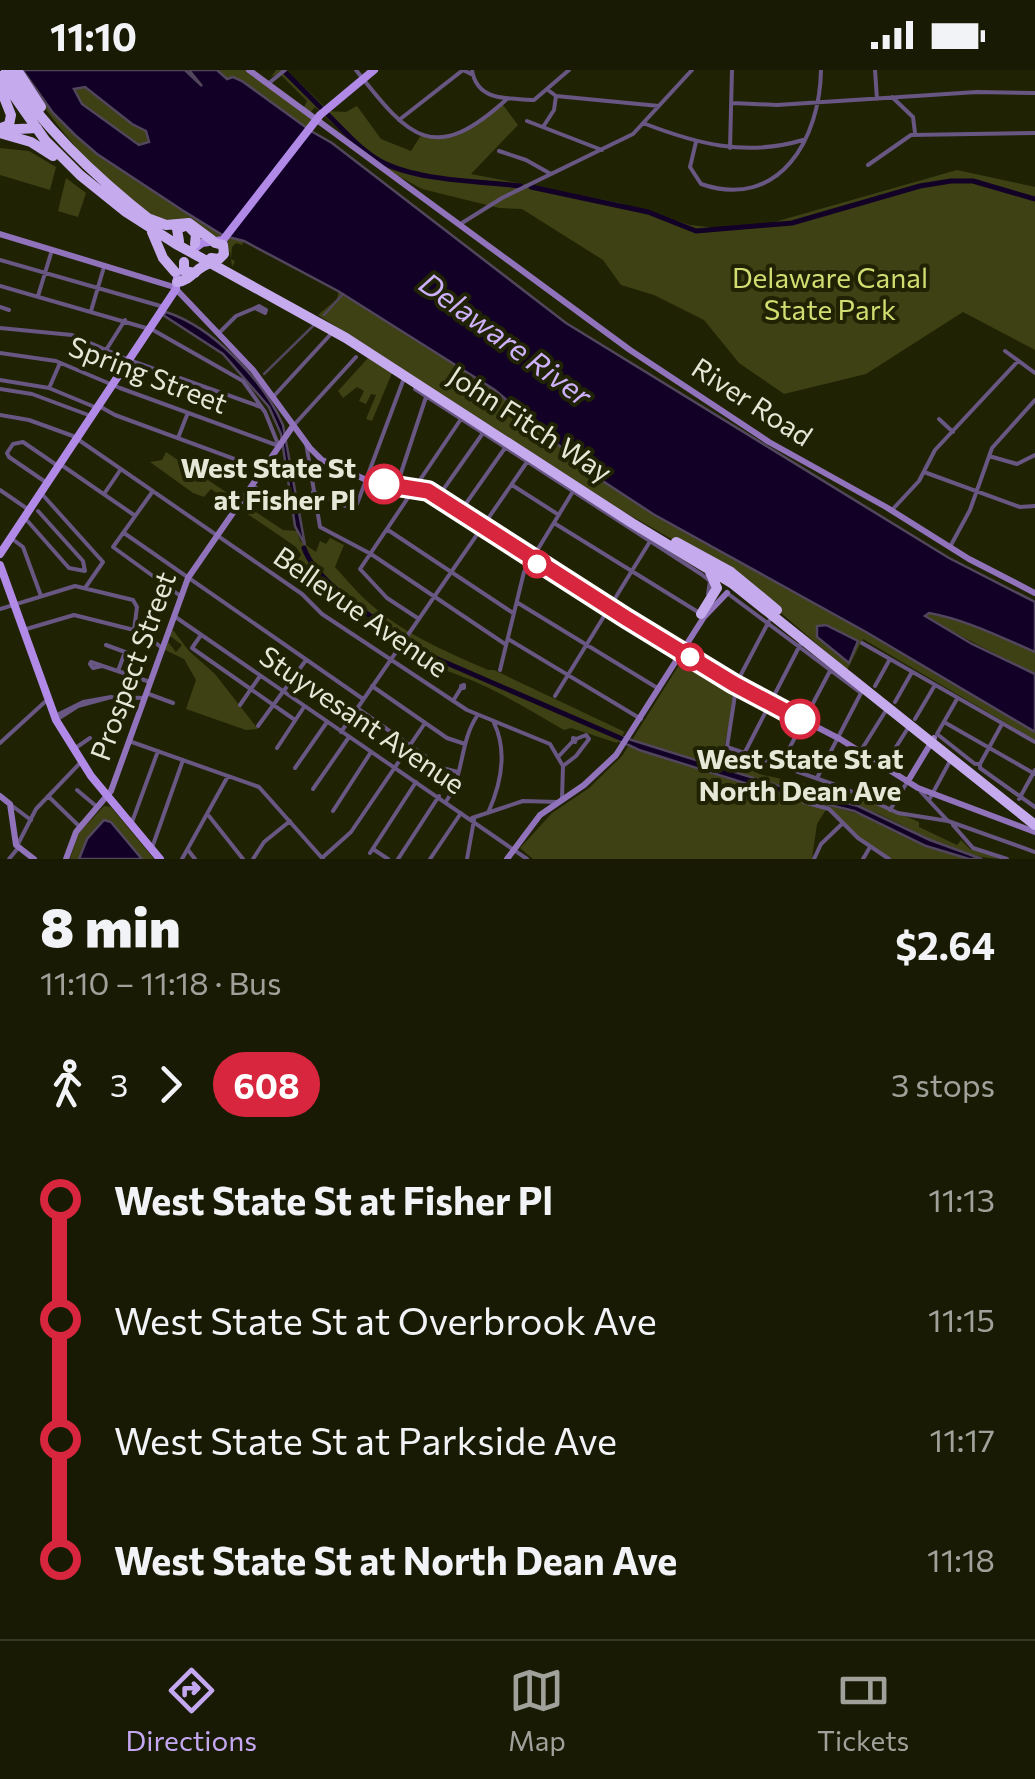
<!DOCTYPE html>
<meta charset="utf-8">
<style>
body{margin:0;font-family:Commissioner,sans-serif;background:#21230d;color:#f1f3f6;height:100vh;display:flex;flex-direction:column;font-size:38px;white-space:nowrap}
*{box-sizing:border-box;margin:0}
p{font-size:32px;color:#9fa19a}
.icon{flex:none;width:55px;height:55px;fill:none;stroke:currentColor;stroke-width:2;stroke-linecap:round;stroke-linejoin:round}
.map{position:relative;height:789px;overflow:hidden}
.sheet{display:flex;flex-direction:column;background:#181a03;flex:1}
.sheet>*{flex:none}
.badge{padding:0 20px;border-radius:32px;font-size:35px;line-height:65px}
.map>.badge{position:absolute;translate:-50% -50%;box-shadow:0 0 0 5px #fff}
.legs{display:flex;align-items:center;gap:15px;height:110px;padding:0 40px;font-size:32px}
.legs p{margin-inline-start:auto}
.head{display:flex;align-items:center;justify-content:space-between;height:170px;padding:0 40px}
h1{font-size:55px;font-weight:800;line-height:75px}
ul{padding:0 40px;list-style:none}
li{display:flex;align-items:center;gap:35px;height:120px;font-size:38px}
li i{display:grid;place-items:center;width:15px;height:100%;margin:0 12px;background:currentColor}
li i::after{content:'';width:25px;height:25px;margin:-12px;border:8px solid;border-radius:50%;background:#181a03}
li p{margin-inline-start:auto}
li:first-child i{background:linear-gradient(#0000 50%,currentColor 0)}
li:last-child i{background:linear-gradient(currentColor 50%,#0000 0)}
.status{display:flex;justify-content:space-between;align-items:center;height:70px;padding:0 50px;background:#181a03;direction:ltr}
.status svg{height:28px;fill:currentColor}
.tabs{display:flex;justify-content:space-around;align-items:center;height:140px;border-top:2px solid #363825;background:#181a03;font-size:28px;color:#9fa19a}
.tabs a{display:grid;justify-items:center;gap:5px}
.tabs .selected{color:#c4a7f1}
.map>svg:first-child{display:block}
</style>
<div class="status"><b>11:10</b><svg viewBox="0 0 49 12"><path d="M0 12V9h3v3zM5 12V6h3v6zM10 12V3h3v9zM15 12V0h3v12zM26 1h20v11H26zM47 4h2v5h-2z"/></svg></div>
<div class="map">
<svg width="1035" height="789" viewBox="0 0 1035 789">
<rect width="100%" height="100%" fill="#202204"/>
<path fill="#3d4113" d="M217,0H250L303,39L307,31L279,3L271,7L276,0H286L329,41L346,42L357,36L381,69L411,81L421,65C463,76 470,51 503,35L518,55L471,104L620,133L690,155L726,159L764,155L957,100L1035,117V280L963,242L866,304L784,324L739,293L704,250L654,225L621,215L603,190L522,139L499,138L422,119L389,101L364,83L315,37L310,43L313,47L308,59L270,31L245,24Z
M24,2L53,43L97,84L227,167L244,171L242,175L236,173L232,177L231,189L235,191L232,197L230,182L200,169L195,160C184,157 168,156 158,151C120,133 38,40 24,2Z
M85,17L132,54L146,61L149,72L145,76L139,75L82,34L74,18Z
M0,78L29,81L56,97L50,120L0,105Z
M66,108L86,123L78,147L58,141Z
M339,219L495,320L592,404L653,444L866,562L1035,662V670L863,569L847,600L758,523L730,503L902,647L731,510L729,502L614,436L318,245L337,229Z
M368,288L392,303L372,351L366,349L376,325L371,324L366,334L359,331L364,321L357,317L343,328L338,321Z
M166,382L283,460L297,461L300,471L316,482L320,471L326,474L330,468L344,475L335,497C348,511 360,526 375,538C407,565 449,583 488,600H494L625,662L617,673L571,658L564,660C536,644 509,627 480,614C455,602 413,593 398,568L296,492L301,485L296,477L211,419L204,427L193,423L150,392L162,390Z
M929,543C966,550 1000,567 1035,582V604L926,548Z
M173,560L189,581L215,604L258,659L246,660L186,639L196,610L184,589L165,580L168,572L176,582L182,575L170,566Z
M682,590L736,621L720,698L725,700V694L746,700L753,695L759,704L858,725L919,752V757L957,775L961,770L970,779L1004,789C952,789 909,754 861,737C817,721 770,715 726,700L764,719L867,746L926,776L969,789H889L866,774L827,738L817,754L812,789H533L520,778L552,743L589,718L622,686Z
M104,736L111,737L154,789H142L111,752L87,769L79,789H70L78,764Z"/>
<path fill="#120027" stroke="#51465c" stroke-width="2.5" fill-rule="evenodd" d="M16,0H185L202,16L189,0H217L227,9L233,7L242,11L311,61L332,73L566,253L949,488L1035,532V582C1000,567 967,550 929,543L925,546L972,574L1035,604V662L866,562L653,444L592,404L495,320L338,221L244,171L224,166L182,140L97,84L75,65L53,43L24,2ZM85,17L132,54L146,61L149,72L139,75L82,34L74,19Z
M166,242C213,257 263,310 283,355L305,475L295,456L281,364L269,337L223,284L163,245Z
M826,555L858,571L849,593L817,567V556Z
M622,667L776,715L858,736L930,770L982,789H969L926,776L854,741L764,719L639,680L620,671Z
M104,750L111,752L142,789H79L87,769Z"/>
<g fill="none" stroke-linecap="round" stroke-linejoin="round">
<path stroke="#51465c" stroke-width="2.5" d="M324,245L343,224
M264,304L313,256"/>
<path stroke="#120027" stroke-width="5" d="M285,2L322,39
M326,43C343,59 359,79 380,91C416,111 479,111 521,116
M531,117L648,142L696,161L792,153L920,116L951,111H973L1035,129
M304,478C315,511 374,549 403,568
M407,571L426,584L627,671"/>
<path stroke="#685683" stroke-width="4" d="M356,0C410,69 434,96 508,28
M472,0C477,32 508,28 534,30L569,0
M875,0L877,29
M269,13L285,0
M548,20L556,26L659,36
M892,27L913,47L915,63
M733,33L777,35L977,22L1035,23
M399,50L463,0L471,4
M527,51L602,80
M643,53C697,74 746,87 803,70
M543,57L554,40L556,26
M696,72L690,97L701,114C780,141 820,68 821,0
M730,78L732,0
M499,81L526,90L551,104
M868,95L911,65L1035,63
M462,153L502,128L633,64L692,0
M0,190L164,237
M0,216L153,260L243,311L265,342L278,374
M38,226L52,180
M259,236L266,240L265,243L255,238Z
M0,237L9,240
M91,241L104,197
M0,258L72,265L129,290L261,337
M219,263L236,246L255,238
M106,280L125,250
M1005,281L1035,303
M0,283L56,291L120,318L279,376
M0,310L49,318L97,338
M50,316L60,293
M0,319L32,324L91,346
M415,319L701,504L710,511L708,524
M273,327L330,265
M99,336L115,345L262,399
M0,345L29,350L73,366L302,524L322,544L467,640L550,674L563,696L562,728
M939,349L953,362
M293,356L356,287
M178,368L187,345
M306,373L320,457L371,484L505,574
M989,386L1017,394L1035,385
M60,394L134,445
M924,402L1020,437L1035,436
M47,413L9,387L7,383L13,374L23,372L58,396
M252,415L286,438
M397,415L426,327
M512,415L559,445
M0,420L29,440
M153,421L113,477L179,525
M313,422L345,436L357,434L403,311
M41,423L103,492L85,518
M104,424L121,399
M438,427L483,363
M286,436H289V439H286Z
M891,441L919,411L935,380L1018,291
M460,442L505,378
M24,447L69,498L85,501L83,491L38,441
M554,453L698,542
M388,460L513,543
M124,463L363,629
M11,468L23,477L41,526
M951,475L970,440L992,378L1035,330
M727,523L861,623L817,708
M518,533L659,619
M0,539L75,516L133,530L137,537L134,560
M174,546L527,789
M419,549L387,528L360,499L461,349
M769,551L737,612L727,677L844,718L898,743L948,751L1035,782
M23,560L74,545L142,562L162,578
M201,565L192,578L295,650
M508,569L641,649
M862,573L1035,672
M106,575L144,589L138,607
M102,596L93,598L90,594L91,592L150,612
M500,600L524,502L572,423
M118,601L125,582
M464,615V618H461V616Z
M372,616L447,668L465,674
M875,616L890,589
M283,622L306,590
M146,623L173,633
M555,626L649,473
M111,627L144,628
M453,631L461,618
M895,632L912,602
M240,635L260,606
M357,638L442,698L458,702
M55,646L83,632L111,627L78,636L56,650
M915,649L935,615
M944,652L1035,704
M258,656L282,623
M341,662L527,392
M937,664L975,694H980V698L1035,737
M937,664L957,629
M573,668L576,669L575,672L573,671Z
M129,671L259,717L323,789
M0,673L47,630
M277,678L304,637
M74,679L90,668
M745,682L800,575
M860,682L885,642
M559,686L573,671
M980,694L1002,654
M563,696L576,686L589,669L586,665L576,669
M780,696L831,599
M884,696L908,658
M295,698L327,652
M313,719L349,667
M77,720L96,736
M921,722L948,751
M48,726L80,757
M1019,729L1035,700
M447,730C464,705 460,671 477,646
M929,730L950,691
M804,732L829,739L858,768L889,789
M11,735L31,750
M890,740L906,714
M333,741L371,682
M488,743C501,714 508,682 494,653
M209,746L243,789
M472,748L523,731L558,732
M132,752L158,681
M953,755L973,778L1007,789
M18,774L36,739L81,692
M153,775L183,690
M373,779L388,789
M188,780L195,789
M370,783L416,712
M323,787L351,762L425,653
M9,789L18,778
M182,789L228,706
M253,789L264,772L290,751
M398,789L439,726
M430,789L461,743
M467,789L474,750
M814,789L821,774L843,753
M863,789L870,777"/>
<path stroke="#9173bc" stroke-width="6" d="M249,0L630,280L769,372L886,437L969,489L1035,523
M0,164L174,217L253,300L310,378L322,390L371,412L428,421L535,492L732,613L840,669L918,718L1035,762
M908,711L934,668
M0,726L10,734L16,775L34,789
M66,789L76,762L111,721L188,508L293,356
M507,789L540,745L584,715L616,685L704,547L727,523"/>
<path stroke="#b18ae8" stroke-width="8" d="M194,179L202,173L223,170L320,45L374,0
M0,484L176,219L177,207
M0,495L56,650L91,706L160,789"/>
<path stroke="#c5abee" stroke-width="10" d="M6,0C44,59 99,110 154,153
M17,0L41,37
M0,6L45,70L80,105L126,142L176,174L346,268L632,453L733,514L1035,755
M0,17L11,45L9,55L1,58
M0,60L37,58
M0,63L31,72L53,86
M150,149L166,155L189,153L212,170
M152,162L163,188L175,202
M179,171L177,159L187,155L196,164L195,174
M211,188L219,189L224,184L223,175L215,173
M184,192V201L195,203
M177,212C193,210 196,196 211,193
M676,472L731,502L777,540
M701,544L717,518L710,502"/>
</g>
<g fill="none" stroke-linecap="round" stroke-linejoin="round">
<g stroke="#fff" stroke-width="22">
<path id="line-1" d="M384,414L428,421L626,548L734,614L800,649"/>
</g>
<use href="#line-1" stroke="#d7263d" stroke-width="15"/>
</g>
<g fill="#fff" stroke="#d7263d" stroke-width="5">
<circle cx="384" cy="414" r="18"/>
<circle cx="537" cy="494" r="12"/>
<circle cx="690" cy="587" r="12"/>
<circle cx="800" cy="649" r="18"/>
</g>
<g text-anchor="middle" stroke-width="8" stroke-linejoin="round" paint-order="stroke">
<g font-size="28" fill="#d2dd71" stroke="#202204">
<text x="830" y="218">Delaware Canal<tspan x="830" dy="32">State Park</tspan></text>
</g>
<g font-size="28" fill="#e5e8d6" stroke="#202204">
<text transform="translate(148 305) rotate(21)" y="10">Spring Street</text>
<text transform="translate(752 332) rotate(33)" y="10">River Road</text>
<text transform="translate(530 354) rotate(33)" y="10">John Fitch Way</text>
<text transform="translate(361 542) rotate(35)" y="10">Bellevue Avenue</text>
<text transform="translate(133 596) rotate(-70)" y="10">Prospect Street</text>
<text transform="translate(362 650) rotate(34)" y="10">Stuyvesant Avenue</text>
</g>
<g font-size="28" font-weight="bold" fill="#e5e8d6" stroke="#202204" text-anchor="end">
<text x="356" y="408">West State St<tspan x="356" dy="32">at Fisher Pl</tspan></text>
<text x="800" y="699" text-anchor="middle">West State St at<tspan x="800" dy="32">North Dean Ave</tspan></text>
</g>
<g font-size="30" font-style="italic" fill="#cdb0fa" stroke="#202204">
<text transform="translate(505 270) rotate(36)" y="10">Delaware River</text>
</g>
</g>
</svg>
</div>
<section class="sheet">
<div class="head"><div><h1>8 min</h1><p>11:10 – 11:18 · Bus</p></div><b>$2.64</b></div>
<div class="legs"><svg class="icon" aria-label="walk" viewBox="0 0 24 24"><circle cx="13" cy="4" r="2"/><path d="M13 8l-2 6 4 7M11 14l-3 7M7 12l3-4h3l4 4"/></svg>3<svg class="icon" aria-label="forward" viewBox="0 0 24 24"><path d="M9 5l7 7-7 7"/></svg><b class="badge" style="background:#d7263d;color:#fff">608</b><p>3 stops</p></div>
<ul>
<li><i style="color:#d7263d"></i><b>West State St at Fisher Pl</b><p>11:13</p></li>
<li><i style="color:#d7263d"></i><span>West State St at Overbrook Ave</span><p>11:15</p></li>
<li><i style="color:#d7263d"></i><span>West State St at Parkside Ave</span><p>11:17</p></li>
<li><i style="color:#d7263d"></i><b>West State St at North Dean Ave</b><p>11:18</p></li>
</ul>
</section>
<nav class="tabs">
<a class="selected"><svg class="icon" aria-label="directions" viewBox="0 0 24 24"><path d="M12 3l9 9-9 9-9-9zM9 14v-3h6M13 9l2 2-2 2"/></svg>Directions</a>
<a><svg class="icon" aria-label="map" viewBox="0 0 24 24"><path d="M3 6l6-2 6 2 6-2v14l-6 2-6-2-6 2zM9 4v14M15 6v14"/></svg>Map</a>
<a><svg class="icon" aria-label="tickets" viewBox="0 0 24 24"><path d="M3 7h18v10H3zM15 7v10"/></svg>Tickets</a>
</nav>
